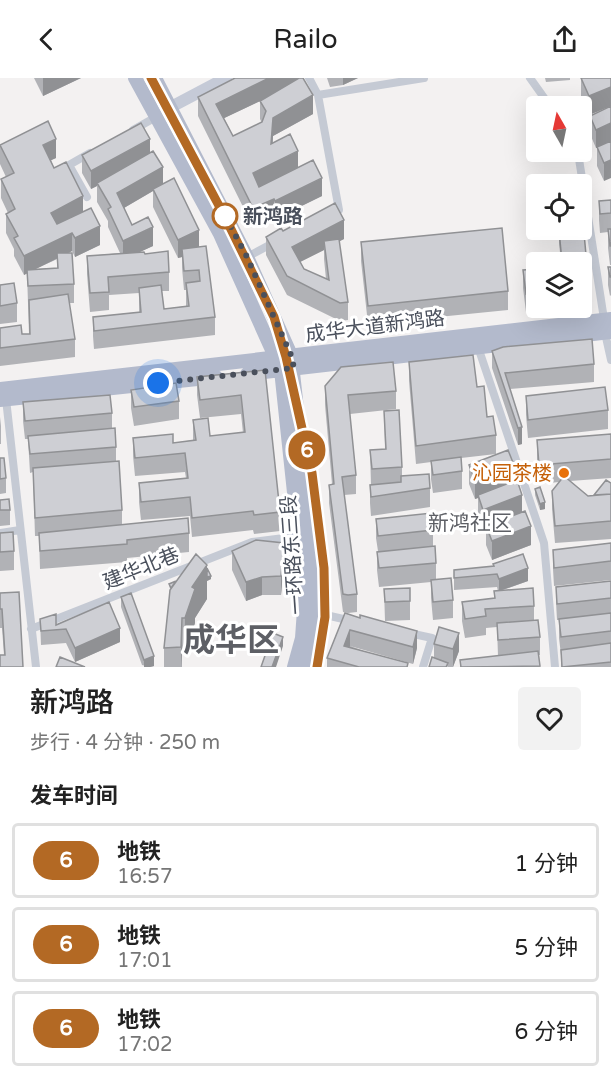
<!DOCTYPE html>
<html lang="zh">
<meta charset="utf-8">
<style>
body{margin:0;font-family:"Varela Round","Noto Sans SC",sans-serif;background:#f2f2f2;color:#222;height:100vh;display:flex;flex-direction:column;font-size:22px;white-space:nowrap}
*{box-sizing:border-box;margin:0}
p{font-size:20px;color:#767676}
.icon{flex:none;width:33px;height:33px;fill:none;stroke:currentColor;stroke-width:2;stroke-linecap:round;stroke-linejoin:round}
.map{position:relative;height:589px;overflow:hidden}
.panel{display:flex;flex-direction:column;background:#fff;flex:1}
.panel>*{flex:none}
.badge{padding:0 12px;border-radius:20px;font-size:21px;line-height:39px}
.needle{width:39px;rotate:351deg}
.controls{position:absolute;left:526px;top:18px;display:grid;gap:12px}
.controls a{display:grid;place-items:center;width:66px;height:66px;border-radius:6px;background:#fff;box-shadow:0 6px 24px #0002;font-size:30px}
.you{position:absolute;width:30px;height:30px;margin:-15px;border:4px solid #fff;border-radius:50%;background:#1a73e8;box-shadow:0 0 0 9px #1a73e833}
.map>.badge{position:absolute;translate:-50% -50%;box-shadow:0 0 0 3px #fff}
h2{padding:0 30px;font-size:22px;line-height:54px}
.round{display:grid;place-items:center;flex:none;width:63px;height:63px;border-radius:6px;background:#f2f2f2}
.headline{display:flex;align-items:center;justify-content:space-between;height:102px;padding:0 30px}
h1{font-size:28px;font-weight:600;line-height:45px}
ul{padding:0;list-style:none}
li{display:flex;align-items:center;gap:18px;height:75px;margin:0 12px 9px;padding:0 18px;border:3px solid #e0e0e0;border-radius:6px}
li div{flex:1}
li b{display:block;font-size:22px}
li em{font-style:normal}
li .badge{min-width:66px;font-weight:700;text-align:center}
header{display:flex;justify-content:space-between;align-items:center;height:78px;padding:0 30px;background:#fff;font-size:27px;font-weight:600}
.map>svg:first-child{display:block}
</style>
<header><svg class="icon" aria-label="back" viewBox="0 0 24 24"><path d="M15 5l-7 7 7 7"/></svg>Railo<svg class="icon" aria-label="share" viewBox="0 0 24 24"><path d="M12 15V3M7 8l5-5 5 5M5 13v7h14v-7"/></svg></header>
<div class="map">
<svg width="611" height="589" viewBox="0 0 611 589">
<rect width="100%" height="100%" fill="#f3f1f1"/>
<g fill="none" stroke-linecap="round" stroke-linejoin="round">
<path stroke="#c5cad4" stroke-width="8" d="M309,0L318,17L339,132L330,137
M530,0L550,28
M318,17L424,0
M133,52L156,39
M576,74L579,81L604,241
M87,119L69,87L90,75
M247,179L275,164
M605,255L611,282
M478,269L544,465L555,589
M6,321L36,589
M0,455L20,452
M317,535L352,543
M31,551L252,464L300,458
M409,555L432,560L423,589"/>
<path stroke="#c5cad7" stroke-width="12" d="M171,29L226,0"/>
<path stroke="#b3bacc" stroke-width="14" d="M135,0L220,156L281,292L305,518L302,560L294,589
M155,0L247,179L291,277L318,518L313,563L306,589
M247,296L611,254
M0,311L611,241
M0,322L216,299"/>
</g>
<path fill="#b1b2b6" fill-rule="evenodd" d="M34,0H81L43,18Z
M235,0L313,36L273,58V65L298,90L322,118L275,141L274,139L253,149L198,38V19ZM260,23V41L262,45L233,58L224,40Z
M327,0H358L343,7L330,9Z
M545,0H570V2L546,4Z
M581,0H611V28L589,37L581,18Z
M611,28L604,103L597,88V70H596L590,56V38Z
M0,67L56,80L51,82L54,90L83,133L100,167L75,179L72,173L69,175L74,206V225H69L75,261V279L0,288V250L22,256H29L27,195L24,197L14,178V171L6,155V136L8,135L1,120V101L6,99L0,86ZM57,181V190L35,191L53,183Z
M150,75L163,106L199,169L215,239V257L94,271L93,258V239L139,234V215L109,217V232L90,234L87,196V178L120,175L108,149V143L97,124V108L91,111L82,95V77ZM153,113V129L178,180L182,179V190L184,212H186V228L164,231L162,213H169V194L145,176L139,174L153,168L132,147L124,130Z
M611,122V187H610L608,170V154L600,155L599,142V123Z
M559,152H582L589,210V228L582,229V184H561L559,165Z
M283,153L344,161L339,163L348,224V242L340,243L287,217L266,177V159ZM324,172V181L326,201L304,191L300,184Z
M361,164L508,213V232L368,246L361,183Z
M608,189H611V217L610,218L608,207Z
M537,191V230H574L526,234L523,210V192Z
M0,207L17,225V244L0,246Z
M492,273L594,286V304L510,311L522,366L518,367L492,290Z
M409,284L477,309L487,339L496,357V376L461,380L462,393V411L433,415L431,401V384L416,386L409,303Z
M265,292L280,434V453L254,456L253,452L192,459L190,438L141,442L139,424V405L186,400L185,394L135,398L133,378V360L173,365L193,362V342L210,358L243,355L241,336L200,340L197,317V299Z
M325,308L396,313V331L350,336L356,397V416L344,417L357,516V534L348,535L343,534L329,425V407L332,406L325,327Z
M131,312L179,323V341L134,348L131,330Z
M526,318L608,332V351L528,360L526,337Z
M23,324L112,335V351L116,369V383L122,432V447L189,455V474L127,480V484L40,491L39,458H35L33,394L30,395L28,361H25L23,343Z
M384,333L402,389V398L430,410V429L371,438L370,425V407H371L370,372L385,371Z
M0,339L1,348V366H0Z
M611,356V400L570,403L588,418L594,417L611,405V461L555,465L552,431V413L559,404L539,406L537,381V362Z
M0,380L6,400V415L0,416Z
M469,387L514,403L531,467L492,482L486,467V449L483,450L478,435V420L475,421L469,406Z
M535,411L545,431L540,432L535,417Z
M0,422L10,432V447L0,448Z
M376,441L433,452V468L436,485V501L453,522V540L433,542L431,520V504L379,509L377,492V474L378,473L376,460Z
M0,455L14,473V492L0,493Z
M611,465V502L554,508L553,491V472Z
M232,473L284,483L281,517H262L246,523L232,492Z
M493,486L528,503L500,513L534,528V542L540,559V577H539L540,589H460V582L498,578L497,549L486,550V557L465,560L462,543V524L494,520V513H498L497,509L454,512V492L493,489Z
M207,490L211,501L207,503V521L195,540V545L185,574H182V589H164V570L170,511L169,506Z
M611,503V589H561V577L559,560V542H557L556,524V509Z
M384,511L410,523V542L385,543Z
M0,515L23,589L4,577L2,550H0Z
M121,519L154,588L150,589L142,587L121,529Z
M345,535L417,570L413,586L350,568L408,589H327V580Z
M40,541L56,547L120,564L75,584L66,565L41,567Z
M434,566L459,573L453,589H448L434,580Z"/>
<path fill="#909194" d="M43,0H81L43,18Z
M269,0H300V4L216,44V26Z
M343,0H358L343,7Z
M611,9V28L589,37V18Z
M313,17V36L273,58L271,84V66L273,40Z
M611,45V64L596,70V52Z
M56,61V80L43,86V67Z
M150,61V80L97,105V108L91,111V93Z
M298,73V91L253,114V95Z
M611,82V100L604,103V85Z
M163,89V108L153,111V113L117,134V115Z
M322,100V118L275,141V123Z
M83,118V137L51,153V135Z
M274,121V139L253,149V130Z
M344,142V161L325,171L324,163V172L292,188V169Z
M100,148V167L75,179V160Z
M153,149V168L123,182V163Z
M199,152V170L182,171V179L178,180V162Z
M72,155V173L24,197V178Z
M522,349V366L518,367V350Z
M514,387V406L478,417V420L475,421V402Z
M522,417V435L483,450V432Z
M545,424V431L540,432V426Z
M531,448V467L492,482V463Z
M284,465V483L281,517V498Z
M207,487V499L211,498V501L207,503V521L195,540V545L185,574V540L192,509Z
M528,490V503L499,513V501Z
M262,499V517L246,523V504Z
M182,540V574L181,589V569Z
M120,550V564L75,584V570Z
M350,552V568L344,584V568Z
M417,553V570L413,586V569Z
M459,555V573L453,589V571Z
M283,559V568L276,589H272Z
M154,578V588L150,589H144V582Z"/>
<path fill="#cecfd4" stroke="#909194" stroke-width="1.5" d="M235,0H269L216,26L233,58L262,44L266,33L260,23L299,0H303L313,17L273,40L271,66L290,56L298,73L253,95L259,109L313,82L322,100L275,123L274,121L253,130L198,19Z
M581,0H611V9L589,18Z
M611,28V45L596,52L590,38Z
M48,43L56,61L43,67L54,90L66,84L83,118L51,135L57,146L91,130L100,148L75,160L72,155L24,178L14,160L18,158L6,136L15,131L1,101L14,95L0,67Z
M141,45L150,61L91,93L82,77Z
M611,63V82L604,85L597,69Z
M153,73L163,89L117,115L132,147L148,139L153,149L123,163L108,131L111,129L97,105Z
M174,100L199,152L178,162L153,111Z
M611,122V135L600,136L599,123Z
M335,125L344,142L292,169L304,191L329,202L324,163L339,161L348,224L340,225L287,198L266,159L281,150L283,153Z
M582,144H583L589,210H582V184H562L559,152H582Z
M502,150L508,213L368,228L361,164Z
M608,151H611V168H610Z
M206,168L215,239L94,253L93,239L141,234L139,210L161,207L164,231L189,228L186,205L200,203L199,192L184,193L182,171Z
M168,173L169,194L108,199L109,214L90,215L87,178L144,174L145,176Z
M57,175H72L74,206L28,208L27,192L58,190Z
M608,189H611V199H610Z
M537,191V214L526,216L523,192Z
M14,205L17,225L0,228V207Z
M68,216L75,261L0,270V250L21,247L22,256H30L29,222Z
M592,261L594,286L505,295L522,349L518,350L492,273L503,269Z
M473,277L477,309L484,308L487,339L493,338L496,357L416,368L409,284Z
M393,284L396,313L348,317L356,397L342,399L357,516L348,517L343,516L329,407L334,406L325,308L341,289Z
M265,292L280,434L254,437L253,433L192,440L190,419L141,424L139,405L188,400L185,375L135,380L133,360L173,356V365L196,362L193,342L208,340L210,358L245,354L241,317L200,322L197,299Z
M176,305L179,323L134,329L131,312Z
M605,309L608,332L528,342L526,318Z
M110,317L112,335L25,343L23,324Z
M399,332L402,389L372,391L370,372L386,371L384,333Z
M115,350L116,369L30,376L28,358Z
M611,356V381L539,387L537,362Z
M508,372L514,387L475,402L469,387Z
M461,379L462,393L433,397L431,383Z
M0,380H4L6,400L0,401Z
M119,383L122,432L35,440L33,390Z
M429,396L430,410L371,419L370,407L401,404V398Z
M564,398L588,418L611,416V443L555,448L552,413Z
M517,402L522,417L483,432L478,417Z
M606,402L611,405V416L594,417Z
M540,409L545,424L540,426L535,411Z
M9,421L10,432H0V422Z
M525,433L531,448L492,463L486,448Z
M432,435L433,452L378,458L376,441Z
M188,440L189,455L127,462V466L40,473L39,455Z
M13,454L14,473L0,474V455Z
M256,462L284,465L281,498L262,499L246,504L232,473Z
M611,465V483L554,490L553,472Z
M435,468L436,485L379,490L377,474Z
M196,476L207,487L192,509L195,511L185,540H182L181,569L164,570L170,512Z
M523,476L528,490L499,501L497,496L454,500V492L494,488L493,486Z
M207,490L211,498L207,499Z
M451,500L453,522L433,524L431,502Z
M176,503L171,510L169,506Z
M611,503V520L557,526L556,509Z
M410,510V523L385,524L384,511Z
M533,510L534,528L485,531L486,538L465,541L462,524L495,520L494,513Z
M19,514L23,589H0V577H5L2,531H0V515Z
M131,515L154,578L144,582L121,519Z
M109,524L120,550L75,570L66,551L41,553L40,541L56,536V547Z
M345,535L360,540V537L417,553L413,569L350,552L344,568L408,585L407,589H359L327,580Z
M611,535V553L561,559L559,541Z
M538,542L540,559L498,562L497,545Z
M439,549L459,555L453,571L434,566Z
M273,555L283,559L272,589H261Z
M611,565V584L562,589L561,572Z
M538,573L540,588L461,589L460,582Z
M60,579L85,589H56Z
M432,579L448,585L446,589H429Z"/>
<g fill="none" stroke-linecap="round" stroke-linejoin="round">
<g stroke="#fff" stroke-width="14">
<path id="line" d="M151,0L225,139L274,239L286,279L312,395L324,490L325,539L317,589"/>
</g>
<use href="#line" stroke="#b36924" stroke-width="9"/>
<path stroke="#4a505c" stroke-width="6" stroke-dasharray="0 10.8" d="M158,305L294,290L291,277L247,179L225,138"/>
</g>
<circle fill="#fff" stroke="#b36924" stroke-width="3" cx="225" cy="138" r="12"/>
<circle fill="#e8710a" stroke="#fff" stroke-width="2" cx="564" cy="395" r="6"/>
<g text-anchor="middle" stroke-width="6" stroke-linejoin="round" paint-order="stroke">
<g font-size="20" font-weight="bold" fill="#4a505c" stroke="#fff" text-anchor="start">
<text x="243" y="145">新鸿路</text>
</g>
<g font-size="20" fill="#4a505c" stroke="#fff">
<text transform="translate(375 248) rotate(-7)" y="7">成华大道新鸿路</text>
<text transform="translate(292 477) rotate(-94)" y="7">一环路东三段</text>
<text transform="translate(141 490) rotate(-22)" y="7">建华北巷</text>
</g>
<g font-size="20" fill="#c56008" stroke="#fff" text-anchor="end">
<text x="552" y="402">沁园茶楼</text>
</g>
<g font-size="21" fill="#5d5f65" stroke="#fff">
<text x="470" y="452">新鸿社区</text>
</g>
<g font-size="32" font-weight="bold" fill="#5d5f65" stroke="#fff">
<text x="231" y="573">成华区</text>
</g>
</g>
</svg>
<div class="controls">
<a><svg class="needle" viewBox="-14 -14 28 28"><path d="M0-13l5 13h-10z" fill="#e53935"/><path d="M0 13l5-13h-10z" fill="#767676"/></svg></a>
<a><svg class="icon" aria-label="locate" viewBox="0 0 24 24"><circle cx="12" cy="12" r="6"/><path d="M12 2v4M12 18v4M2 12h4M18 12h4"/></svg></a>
<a><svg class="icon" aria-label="layers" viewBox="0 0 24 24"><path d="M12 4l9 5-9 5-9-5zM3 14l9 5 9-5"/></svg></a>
</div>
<div class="you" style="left:158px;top:305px"></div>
<b class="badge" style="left:307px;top:372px;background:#b36924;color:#fff">6</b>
</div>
<section class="panel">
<div class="headline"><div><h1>新鸿路</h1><p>步行 · 4 分钟 · 250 m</p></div><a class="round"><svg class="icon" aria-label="heart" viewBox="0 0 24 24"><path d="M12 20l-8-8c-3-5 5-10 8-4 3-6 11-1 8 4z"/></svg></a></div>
<h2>发车时间</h2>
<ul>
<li><span class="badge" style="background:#b36924;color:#fff">6</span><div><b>地铁</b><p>16:57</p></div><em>1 分钟</em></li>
<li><span class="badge" style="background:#b36924;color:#fff">6</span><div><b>地铁</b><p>17:01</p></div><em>5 分钟</em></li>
<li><span class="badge" style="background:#b36924;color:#fff">6</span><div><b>地铁</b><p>17:02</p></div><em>6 分钟</em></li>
</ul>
</section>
